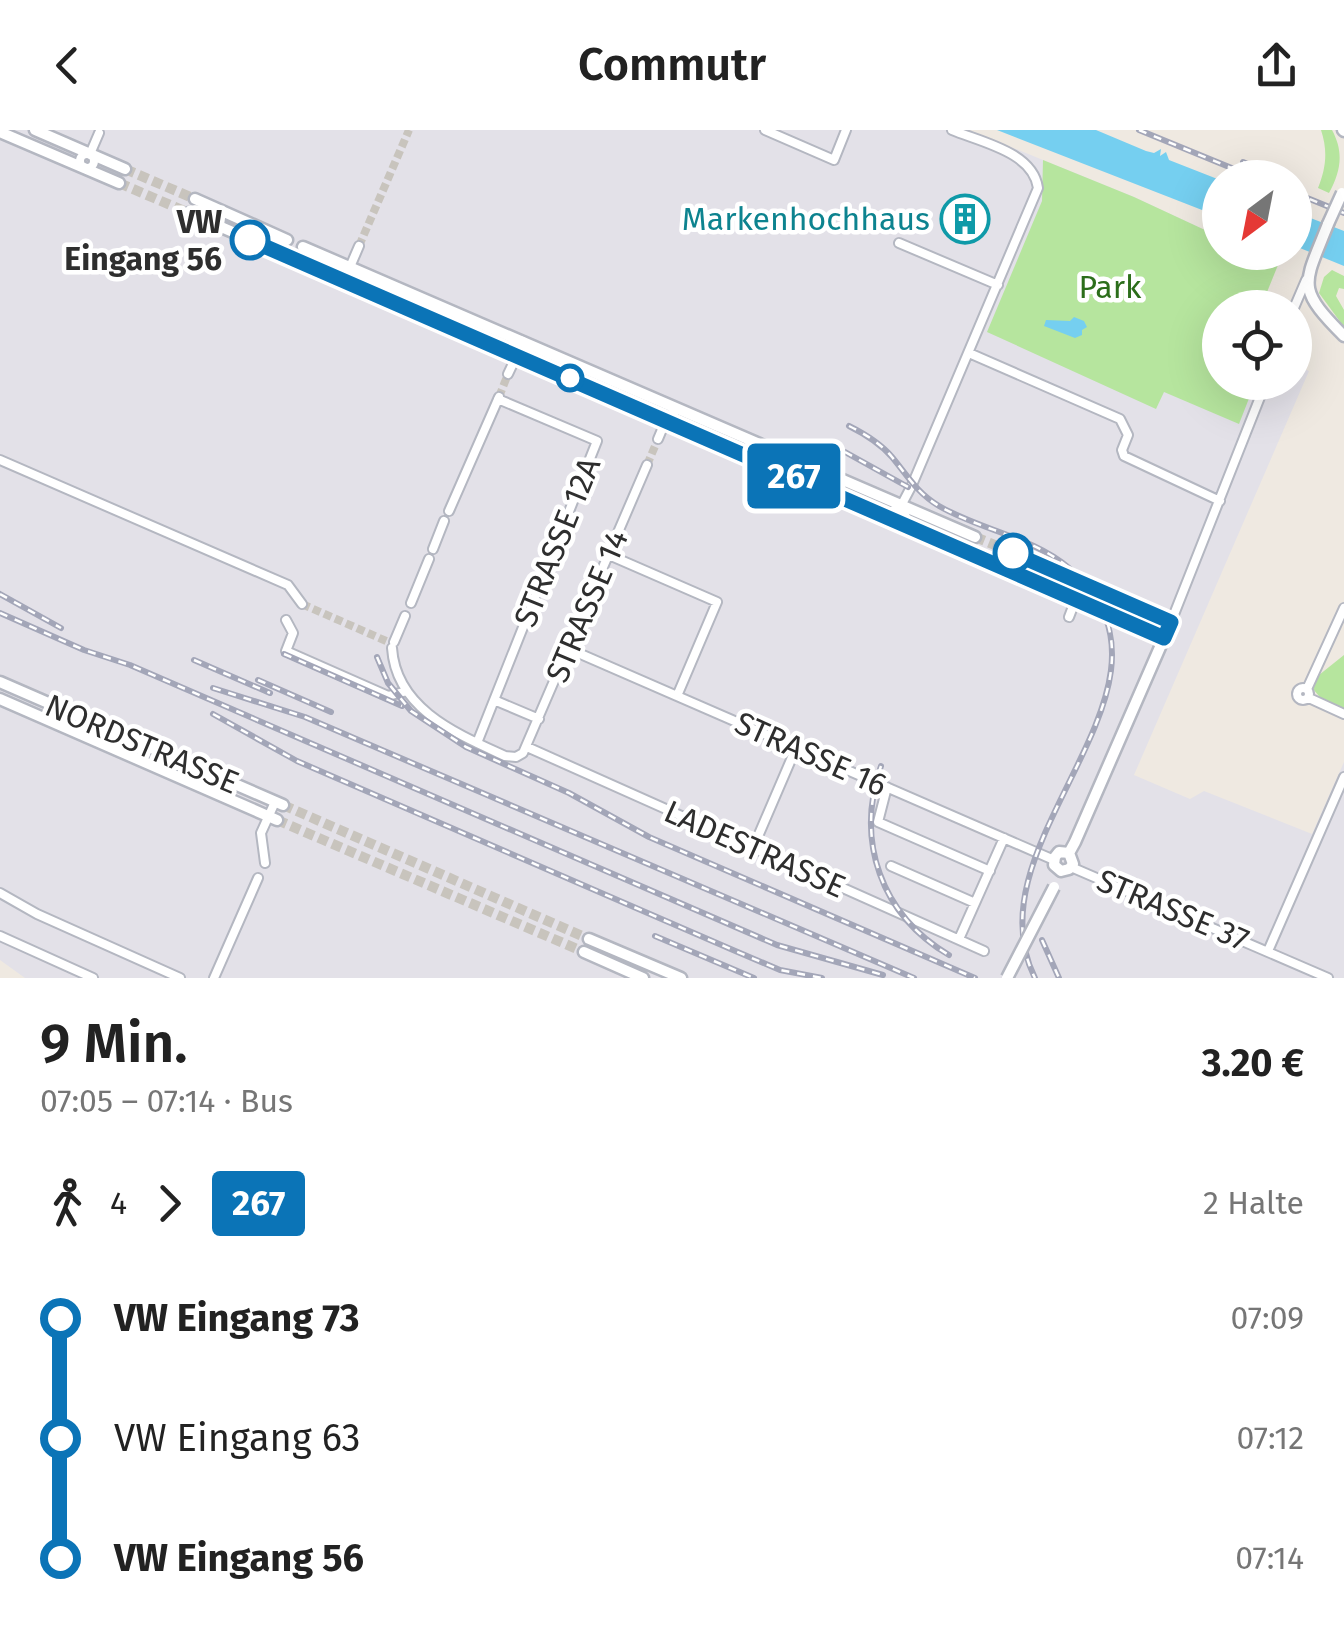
<!DOCTYPE html>
<html lang="de">
<meta charset="utf-8">
<style>
body{margin:0;font-family:"Fira Sans",sans-serif;background:#f6f6f6;color:#222;height:100vh;display:flex;flex-direction:column;font-size:38px;white-space:nowrap}
*{box-sizing:border-box;margin:0}
p{font-size:32px;color:#767676}
.icon{flex:none;width:55px;height:55px;fill:none;stroke:currentColor;stroke-width:2;stroke-linecap:round;stroke-linejoin:round}
.map{position:relative;height:848px;overflow:hidden}
.drawer{display:flex;flex-direction:column;background:#fff;flex:1}
.drawer>*{flex:none}
.badge{padding:0 20px;border-radius:8px;font-size:35px;line-height:65px}
.needle{width:65px;rotate:212deg}
.controls{position:absolute;left:1202px;top:30px;display:grid;gap:20px}
.controls a{display:grid;place-items:center;width:110px;height:110px;border-radius:50%;background:#fff;box-shadow:0 10px 40px #0002;font-size:50px}
.map>.badge{position:absolute;translate:-50% -50%;box-shadow:0 0 0 5px #fff}
.legs{display:flex;align-items:center;gap:15px;height:110px;padding:0 40px;font-size:32px}
.legs p{margin-inline-start:auto}
.overview{display:flex;align-items:center;justify-content:space-between;height:170px;padding:0 40px}
h1{font-size:55px;font-weight:600;line-height:75px}
ul{padding:0 40px;list-style:none}
li{display:flex;align-items:center;gap:35px;height:120px;font-size:38px}
li i{display:grid;place-items:center;width:15px;height:100%;margin:0 12px;background:currentColor}
li i::after{content:'';width:25px;height:25px;margin:-12px;border:8px solid;border-radius:50%;background:#fff}
li p{margin-inline-start:auto}
li:first-child i{background:linear-gradient(#0000 50%,currentColor 0)}
li:last-child i{background:linear-gradient(currentColor 50%,#0000 0)}
header{display:flex;justify-content:space-between;align-items:center;height:130px;padding:0 40px;background:#fff;font-size:45px;font-weight:600}
.map>svg:first-child{display:block}
</style>
<header><svg class="icon" aria-label="back" viewBox="0 0 24 24"><path d="M15 5l-7 7 7 7"/></svg>Commutr<svg class="icon" aria-label="share" viewBox="0 0 24 24"><path d="M12 15V3M7 8l5-5 5 5M5 13v7h14v-7"/></svg></header>
<div class="map">
<svg width="1344" height="848" viewBox="0 0 1344 848">
<rect width="100%" height="100%" fill="#efe9e1"/>
<path fill="#e3e1e8" d="M0,0H969L1134,67L1220,107V122L1253,123L1220,178V252H1295V218L1309,228L1304,239L1309,241L1134,645L1190,669L1204,661L1312,704L1344,632V848H25L0,830Z"/>
<path fill="#b6e59e" d="M1321,0H1332C1344,22 1341,41 1329,63L1318,58C1326,38 1328,21 1321,0Z
M1043,30L1134,67L1220,107V122L1253,123L1278,135L1261,177L1220,178V252L1255,253L1239,294L1164,262L1156,279L987,202L1042,71Z
M1332,140L1344,146V159L1339,158L1336,166L1344,180V197L1319,163L1324,147Z
M998,422L1071,454L1070,459L995,430Z
M1344,525V580L1324,572L1313,559L1319,545Z"/>
<path fill="#75cff0" d="M997,0H1096L1146,21L1154,23L1161,19L1160,26L1166,22L1169,30L1220,50V87Z
M1295,82L1344,101V136L1295,116Z
M1074,187L1084,191L1087,197L1082,200V205L1075,208L1044,196L1046,190L1070,191Z"/>
<g fill="none" stroke-linecap="round" stroke-linejoin="round">
<path stroke="#c8c4bd" stroke-width="8" stroke-dasharray="8 4" stroke-linecap="butt" d="M359,116L409,0
M499,267L508,244
M647,335L658,309
M302,474L393,514"/>
<path stroke="#c8c4bd" stroke-width="10" stroke-dasharray="10 5" stroke-linecap="butt" d="M125,39L195,69
M119,53L189,83
M975,407L1000,417
M969,422L993,433
M283,675L589,809
M277,690L584,822"/>
<g stroke="#b4b7c1" stroke-width="12">
<path id="street" d="M765,0L834,30L846,0
M80 31a7 7 0 1 1 14 0a7 7 0 1 1-14 0Z
M90,24L99,3
M899,113L998,155
M340 144a7 7 0 1 1 14 0a7 7 0 1 1-14 0Z
M350,137L359,116
M1294,178L1306,150
M511 218a8 8 0 1 1 16 0a8 8 0 1 1-16 0Z
M969,223L1120,289L1128,305L1122,320L1124,326L1220,371
M508,244L517,225
M658,309L666,290L674,283L672,277
M0,330L288,455L302,474
M901,376L906,387L897,390L892,381L901,376L912,355L1038,58C1033,22 981,12 952,0
M449,381L499,267
M433,419L444,391
M609,425L717,472L677,566
M411,473L429,429
M1069,487L1082,453
M286,490L293,503L286,521L388,566L407,561
M1171,492L1266,252
M394,512L405,486
M392,518C396,579 457,604 505,626L516,627L523,623L647,335
M569,519L1054,730
M1297 564a6 6 0 1 1 12 0a6 6 0 1 1-12 0Z
M1307,559L1344,478
M1309,568L1344,584
M494,570L539,589
M477,613L597,311L498,269
M527,617L984,821
M887,657L878,692L990,741
M753,718L796,618
M265,733L261,703L275,672
M891,736L975,773
M1071,737L1328,848
M0,763L37,784L180,848
M0,806L93,848
M959,809L1004,708
M1268,821L1344,647
M214,848L258,748"/>
</g>
<g stroke="#b4b7c1" stroke-width="15">
<path id="secondary" d="M35,0L125,39
M1343,0L1344,1
M0,2L119,53
M195,69L287,110
M189,83L281,123
M1328,94C1304,155 1295,157 1344,206
M303,117L975,407
M297,130L969,422
M1000,417L1171,492L1075,712L1069,723L1059,722L1055,727L1054,735L1061,741
M993,433L1164,508
M0,552L283,675
M0,569L277,690
M1061,741L1069,739L1073,734L1069,723
M589,809L681,848
M584,822L643,848"/>
</g>
<use href="#street" stroke="#fff" stroke-width="8"/>
<use href="#secondary" stroke="#fff" stroke-width="10"/>
<g stroke="#a3a6b8" stroke-width="6">
<path id="rail" d="M1139,0L1256,48
M1243,32L1280,48
M1295,63L1344,83
M849,296C865,304 880,313 892,327C907,345 917,363 939,376C980,400 1033,407 1069,438C1206,555 966,710 1035,848
M845,322L908,357
M0,464L61,498
M0,483L84,520L130,535L777,815L883,845
M284,524L402,576
M377,527L388,553L411,581L466,617L569,663L649,707L975,848
M194,530L270,563
M258,550L331,582
M213,558L305,587L914,848
M213,584L297,631L733,820L780,840L822,848
M881,636C855,711 881,785 949,825
M655,806L754,848
M1042,810L1059,848"/>
</g>
<use href="#rail" stroke="#fff" stroke-width="2.5" stroke-dasharray="8" stroke-linecap="butt"/>
<g stroke="#b4b7c1" stroke-width="15" stroke-linecap="butt">
<path id="secondary-bridge" d="M1328,94L1342,63
M1007,848L1054,757"/>
</g>
<use href="#secondary-bridge" stroke="#fff" stroke-width="10"/>
</g>
<g fill="none" stroke-linecap="round" stroke-linejoin="round">
<g stroke="#fff" stroke-width="22">
<path id="line-1" d="M250,110L1164,508L1171,492L1013,423"/>
</g>
<use href="#line-1" stroke="#0b74b7" stroke-width="15"/>
</g>
<defs>
<g id="building-ring" transform="scale(2.5)"><circle r="9.5" fill="#fff" stroke="#0f9aa8" stroke-width="1.5"/><path d="M-4-6H4V6H1V3H-1V6H-4ZM-2.5-4.3h1.7v1.8h-1.7ZM.8-4.3h1.7v1.8H.8ZM-2.5-1h1.7V.8h-1.7ZM.8-1h1.7V.8H.8Z" fill="#0f9aa8"/></g>
</defs>
<g fill-rule="evenodd">
<use href="#building-ring" x="965" y="89"/>
</g>
<g fill="#fff" stroke="#0b74b7" stroke-width="5">
<circle cx="250" cy="110" r="18"/>
<circle cx="570" cy="248" r="12"/>
<circle cx="1013" cy="423" r="18"/>
</g>
<g text-anchor="middle" stroke-width="9" stroke-linejoin="round" paint-order="stroke">
<g font-size="32" fill="#0d838f" stroke="#fff" text-anchor="end">
<text x="930" y="100">Markenhochhaus</text>
</g>
<g font-size="32" font-weight="bold" fill="#2e2e2e" stroke="#fff" text-anchor="end">
<text x="222" y="103">VW<tspan x="222" dy="37">Eingang 56</tspan></text>
</g>
<g font-size="32" fill="#2c6e1b" stroke="#fff">
<text x="1110" y="168">Park</text>
</g>
<g font-size="32" fill="#2e2e2e" stroke="#fff">
<text transform="translate(557 412) rotate(-68)" y="11">STRASSE 12A</text>
<text transform="translate(587 476) rotate(-67)" y="11">STRASSE 14</text>
<text transform="translate(142 614) rotate(23)" y="11">NORDSTRASSE</text>
<text transform="translate(811 624) rotate(24)" y="11">STRASSE 16</text>
<text transform="translate(755 719) rotate(24)" y="11">LADESTRASSE</text>
<text transform="translate(1173 780) rotate(23)" y="11">STRASSE 37</text>
</g>
</g>
</svg>
<div class="controls">
<a><svg class="needle" viewBox="-14 -14 28 28"><path d="M0-13l5 13h-10z" fill="#e53935"/><path d="M0 13l5-13h-10z" fill="#767676"/></svg></a>
<a><svg class="icon" aria-label="locate" viewBox="0 0 24 24"><circle cx="12" cy="12" r="6"/><path d="M12 2v4M12 18v4M2 12h4M18 12h4"/></svg></a>
</div>
<b class="badge" style="left:794px;top:346px;background:#0b74b7;color:#fff">267</b>
</div>
<section class="drawer">
<div class="overview"><div><h1>9 Min.</h1><p>07:05 – 07:14 · Bus</p></div><b>3.20 €</b></div>
<div class="legs"><svg class="icon" aria-label="walk" viewBox="0 0 24 24"><circle cx="13" cy="4" r="2"/><path d="M13 8l-2 6 4 7M11 14l-3 7M7 12l3-4h3l4 4"/></svg>4<svg class="icon" aria-label="forward" viewBox="0 0 24 24"><path d="M9 5l7 7-7 7"/></svg><b class="badge" style="background:#0b74b7;color:#fff">267</b><p>2 Halte</p></div>
<ul>
<li><i style="color:#0b74b7"></i><b>VW Eingang 73</b><p>07:09</p></li>
<li><i style="color:#0b74b7"></i><span>VW Eingang 63</span><p>07:12</p></li>
<li><i style="color:#0b74b7"></i><b>VW Eingang 56</b><p>07:14</p></li>
</ul>
</section>
